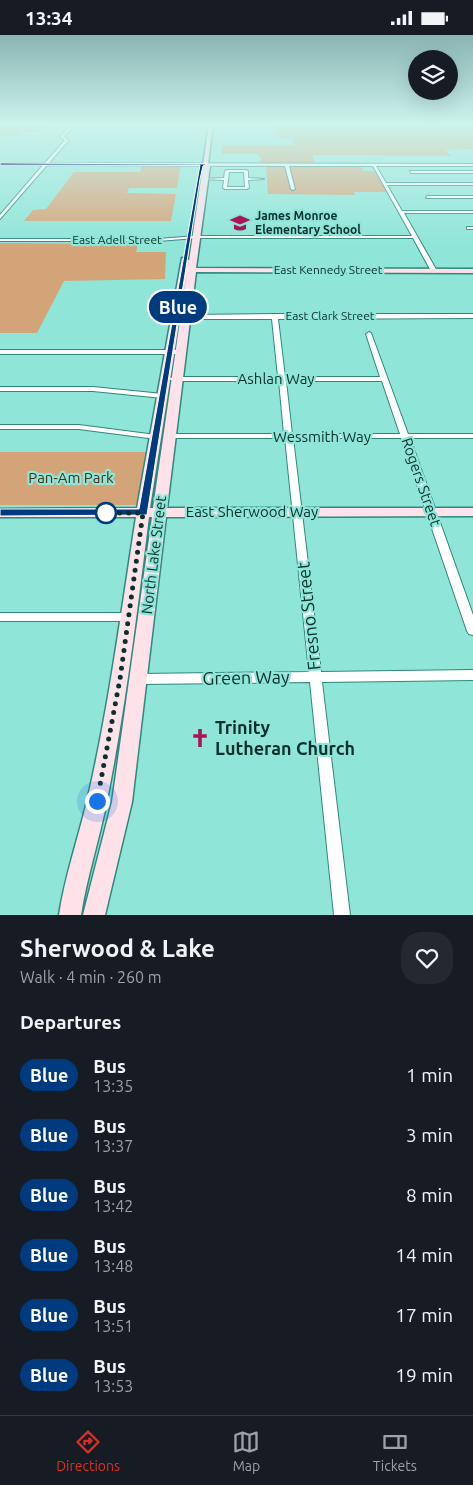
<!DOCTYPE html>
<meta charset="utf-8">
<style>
body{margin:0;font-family:Ubuntu,sans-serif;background:#242831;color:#f1f3f6;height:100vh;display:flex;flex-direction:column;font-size:19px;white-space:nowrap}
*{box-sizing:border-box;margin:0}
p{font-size:16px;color:#9ea1a6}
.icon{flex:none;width:28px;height:28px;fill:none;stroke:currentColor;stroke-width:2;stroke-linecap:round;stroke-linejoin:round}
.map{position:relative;height:880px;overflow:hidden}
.side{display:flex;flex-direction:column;background:#171b24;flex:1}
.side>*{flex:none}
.badge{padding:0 10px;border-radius:16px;font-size:18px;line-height:32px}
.tools{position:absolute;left:408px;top:15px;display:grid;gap:10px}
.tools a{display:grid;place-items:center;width:50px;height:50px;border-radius:50%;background:#171b24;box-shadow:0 5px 20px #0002;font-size:25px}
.you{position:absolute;width:25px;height:25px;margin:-12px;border:4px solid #fff;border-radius:50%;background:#1a73e8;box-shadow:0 0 0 8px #1a73e833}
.map>.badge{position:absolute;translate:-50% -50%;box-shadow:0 0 0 2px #fff}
h2{padding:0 20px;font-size:19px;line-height:45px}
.round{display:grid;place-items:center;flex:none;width:52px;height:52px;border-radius:20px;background:#242831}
.headline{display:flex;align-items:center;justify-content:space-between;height:85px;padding:0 20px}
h1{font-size:24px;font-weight:700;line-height:38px}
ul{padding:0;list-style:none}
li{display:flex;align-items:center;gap:15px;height:60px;padding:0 20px}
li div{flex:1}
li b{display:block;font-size:19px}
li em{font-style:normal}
li .badge{min-width:55px;font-weight:700;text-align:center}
.status{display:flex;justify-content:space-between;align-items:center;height:35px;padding:0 25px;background:#171b24;direction:ltr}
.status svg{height:14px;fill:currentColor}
.dock{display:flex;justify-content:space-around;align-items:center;height:70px;border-top:1px solid #363941;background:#171b24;font-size:14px;color:#9ea1a6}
.dock a{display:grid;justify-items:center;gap:2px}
.dock .active{color:#d93025}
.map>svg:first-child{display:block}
</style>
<div class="status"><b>13:34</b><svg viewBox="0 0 49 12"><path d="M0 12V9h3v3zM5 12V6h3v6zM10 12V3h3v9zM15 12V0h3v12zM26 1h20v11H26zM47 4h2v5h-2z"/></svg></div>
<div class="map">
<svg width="473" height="880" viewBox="0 0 473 880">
<rect width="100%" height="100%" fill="#8fe5d8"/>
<path fill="#d4a479" d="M0,89H72L47,90L37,97H23L18,101H0Z
M273,89H473V114L445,115L451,121L312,120L316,130L360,131L364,136H374L387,157H354L355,160L268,159L266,130H259L261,124L258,119H222V110H294L292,103H278Z
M151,129H181L177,153H129L127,158L176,159L171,186H24L33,175L46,174L74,137H140L142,131H150Z
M0,208L138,209L136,217H166L165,244L64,246L37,298H0Z
M0,417H147L138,470H0Z"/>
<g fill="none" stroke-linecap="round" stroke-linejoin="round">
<g stroke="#2f887d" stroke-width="2">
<path id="street" d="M72,89H75L64,102L69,105L49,128L473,129V131H376L386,148H473V150H387L402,176H473V178H404L437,236L434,238L431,236L413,203H196L158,206H0V204H158L196,201H412L373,131H289L295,154L293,155L291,154L285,131L47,130L0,184V180L43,130H0V128H45L65,105L60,102Z
M227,135H246L248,136V143L264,144L248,145L249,153L247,154H225L223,153L224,145L202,144L224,143L225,136ZM229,137H244L245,152H227Z
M410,136H473V138H411Z
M427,161H473V163H426Z
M469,192H473V194H467V192Z
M275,279H473V283L278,284L285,342H380L366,299L369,297L371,298L408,399H473V403H410L473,580V600L469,599L467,596L401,403H293L321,637L473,635V645L322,647L350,880H334L310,647L139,649L135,648L133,644L135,640L139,639L309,637L285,403H170L166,401L170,399H284L279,346H173L169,344L173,342H278L272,284H186L183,282L186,280ZM286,346H382L400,399H292Z
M0,315H180L183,317L180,319H0Z
M0,352H93L163,359L167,361L163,363L93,356H0Z
M0,390H79L156,400L160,402L156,404L79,394H0Z
M0,578H128L132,579L134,582L132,585L128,586H0Z"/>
</g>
<g stroke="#2f887d" stroke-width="3">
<path id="secondary" d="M209,89H213L208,129L210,131L196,233L473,234V238L196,237L167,473H473V481L166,482L132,767L105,880H83L112,767L152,482H149C137,577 126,671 107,765C100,803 87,841 81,880H59C65,841 78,804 87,766C109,672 121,577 136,482H0V474L137,473L182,223L189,225L188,233ZM187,237L153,473H150Z"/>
</g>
<use href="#street" fill="#fff" fill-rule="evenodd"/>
<use href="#secondary" fill="#ffe1e9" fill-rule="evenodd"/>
</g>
<linearGradient id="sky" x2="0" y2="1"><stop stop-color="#8ab5b3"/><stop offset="0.42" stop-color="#cdf3ed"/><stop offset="1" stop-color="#cdf3ed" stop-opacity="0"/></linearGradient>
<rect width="473" height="212" fill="url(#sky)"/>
<path fill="#003b80" stroke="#fff" d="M0,128L207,129L203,131L200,144L147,480L0,481V474H139L200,130H0Z"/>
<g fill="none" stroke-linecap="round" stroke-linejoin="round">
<path stroke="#0a302b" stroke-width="5" stroke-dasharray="0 9" d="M97,766L120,644L143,478H106"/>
</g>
<defs>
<g id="school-bare" transform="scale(1.5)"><path d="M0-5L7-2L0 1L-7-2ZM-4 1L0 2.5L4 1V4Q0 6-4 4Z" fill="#a71653" stroke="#8fe5d8" stroke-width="2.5" paint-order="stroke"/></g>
<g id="church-bare" transform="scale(1.5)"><path d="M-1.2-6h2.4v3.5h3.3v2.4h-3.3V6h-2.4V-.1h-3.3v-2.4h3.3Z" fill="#a71653" stroke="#8fe5d8" stroke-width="2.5" paint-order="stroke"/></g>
</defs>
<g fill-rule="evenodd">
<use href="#school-bare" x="240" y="188"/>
<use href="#church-bare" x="200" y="703"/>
</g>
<circle fill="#fff" stroke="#003b80" stroke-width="2.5" cx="106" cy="478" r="10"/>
<g text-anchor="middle" stroke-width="4.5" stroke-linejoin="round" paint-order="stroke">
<g font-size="12" font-weight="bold" fill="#0a302b" stroke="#8fe5d8" text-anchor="start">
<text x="255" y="185">James Monroe<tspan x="255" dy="14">Elementary School</tspan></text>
</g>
<g font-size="12" fill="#0a302b" stroke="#8fe5d8">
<text x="117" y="209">East Adell Street</text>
<text x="328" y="239">East Kennedy Street</text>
<text x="330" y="285">East Clark Street</text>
</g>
<g font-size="15" fill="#0a302b" stroke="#8fe5d8">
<text x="276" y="349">Ashlan Way</text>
<text x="322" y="407">Wessmith Way</text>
<text transform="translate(421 447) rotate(71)" y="5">Rogers Street</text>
<text x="252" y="482">East Sherwood Way</text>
<text transform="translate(154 520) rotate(-83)" y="5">North Lake Street</text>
</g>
<g font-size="15" fill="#4a2e13" stroke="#8fe5d8">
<text x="71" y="448">Pan-Am Park</text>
</g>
<g font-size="18" fill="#0a302b" stroke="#8fe5d8">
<text transform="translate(309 581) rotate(-96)" y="6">Fresno Street</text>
<text transform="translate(246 643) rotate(-1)" y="6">Green Way</text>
</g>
<g font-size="18" font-weight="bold" fill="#0a302b" stroke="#8fe5d8" text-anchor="start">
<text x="215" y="699">Trinity<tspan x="215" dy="21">Lutheran Church</tspan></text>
</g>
</g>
</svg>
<div class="tools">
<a><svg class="icon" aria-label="layers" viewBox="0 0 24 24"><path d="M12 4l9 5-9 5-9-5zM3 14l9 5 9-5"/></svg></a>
</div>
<div class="you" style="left:97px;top:766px"></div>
<b class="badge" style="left:178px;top:272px;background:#003b80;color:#fff">Blue</b>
</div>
<section class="side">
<div class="headline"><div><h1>Sherwood &amp; Lake</h1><p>Walk · 4 min · 260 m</p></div><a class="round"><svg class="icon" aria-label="heart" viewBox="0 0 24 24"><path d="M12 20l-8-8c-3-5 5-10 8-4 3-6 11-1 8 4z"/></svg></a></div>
<h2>Departures</h2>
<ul>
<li><span class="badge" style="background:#003b80;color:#fff">Blue</span><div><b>Bus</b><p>13:35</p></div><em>1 min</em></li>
<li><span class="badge" style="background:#003b80;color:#fff">Blue</span><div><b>Bus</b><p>13:37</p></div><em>3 min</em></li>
<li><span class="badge" style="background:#003b80;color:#fff">Blue</span><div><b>Bus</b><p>13:42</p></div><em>8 min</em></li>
<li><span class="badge" style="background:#003b80;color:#fff">Blue</span><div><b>Bus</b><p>13:48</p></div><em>14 min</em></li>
<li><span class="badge" style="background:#003b80;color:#fff">Blue</span><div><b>Bus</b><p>13:51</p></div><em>17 min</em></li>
<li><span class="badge" style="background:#003b80;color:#fff">Blue</span><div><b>Bus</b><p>13:53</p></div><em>19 min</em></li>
</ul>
</section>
<nav class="dock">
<a class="active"><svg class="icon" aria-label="directions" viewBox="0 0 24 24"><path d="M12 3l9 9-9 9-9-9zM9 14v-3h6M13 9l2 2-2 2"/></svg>Directions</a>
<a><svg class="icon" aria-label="map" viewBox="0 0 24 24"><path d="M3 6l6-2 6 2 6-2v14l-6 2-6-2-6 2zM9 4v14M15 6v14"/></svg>Map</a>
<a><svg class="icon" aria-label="tickets" viewBox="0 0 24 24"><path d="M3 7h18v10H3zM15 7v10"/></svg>Tickets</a>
</nav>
